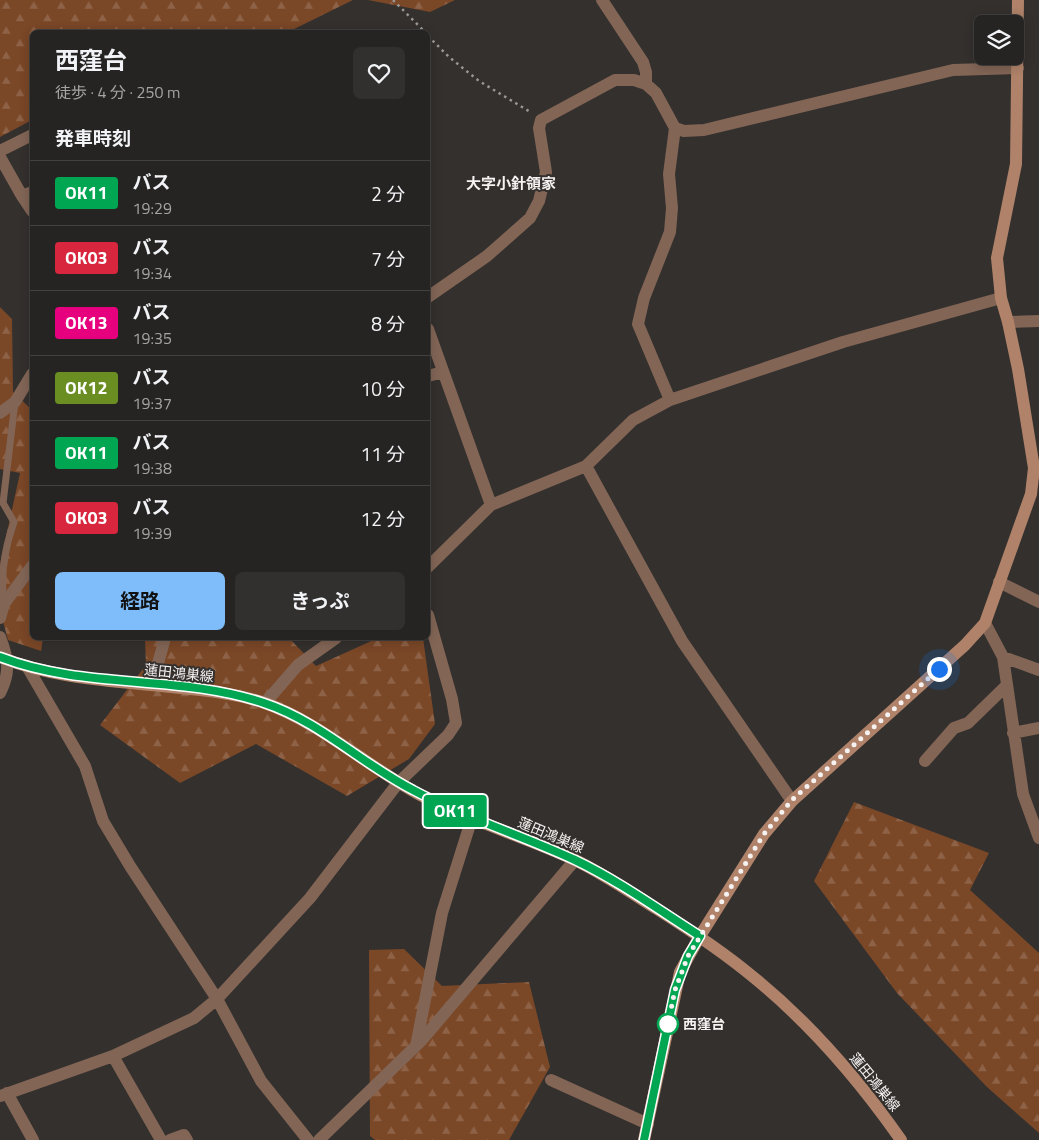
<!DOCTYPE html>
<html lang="ja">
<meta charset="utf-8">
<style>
body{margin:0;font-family:"Titillium Web","Noto Sans JP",sans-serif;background:#32302f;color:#f1f3f6;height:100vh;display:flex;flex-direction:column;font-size:19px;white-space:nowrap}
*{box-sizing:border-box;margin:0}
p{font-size:16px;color:#a4a4a5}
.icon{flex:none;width:28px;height:28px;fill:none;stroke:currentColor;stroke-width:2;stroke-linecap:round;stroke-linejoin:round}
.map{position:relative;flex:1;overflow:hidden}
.drawer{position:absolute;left:30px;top:30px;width:400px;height:610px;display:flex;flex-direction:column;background:#262422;border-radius:8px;box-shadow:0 2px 12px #0003,0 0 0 1px #424140}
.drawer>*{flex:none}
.badge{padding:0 10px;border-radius:4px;font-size:18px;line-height:32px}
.controls{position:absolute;left:974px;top:15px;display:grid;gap:10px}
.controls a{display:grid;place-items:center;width:50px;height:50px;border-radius:8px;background:#262422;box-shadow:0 2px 12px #0003,0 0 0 1px #424140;font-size:25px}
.you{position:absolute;width:25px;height:25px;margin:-12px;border:4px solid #fff;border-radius:50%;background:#1a73e8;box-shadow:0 0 0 8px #1a73e833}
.map>.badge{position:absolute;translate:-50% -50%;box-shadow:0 0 0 2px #fff}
h2{padding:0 25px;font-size:19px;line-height:45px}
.round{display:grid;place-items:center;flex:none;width:52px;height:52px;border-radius:8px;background:#32302f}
.head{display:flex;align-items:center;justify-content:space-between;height:85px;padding:0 25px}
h1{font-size:24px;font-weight:700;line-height:38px}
.cta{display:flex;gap:10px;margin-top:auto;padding:10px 25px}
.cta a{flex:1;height:58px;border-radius:8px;background:#7ebdf9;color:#111;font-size:20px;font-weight:700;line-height:58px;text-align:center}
.cta a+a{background:#32302f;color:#f1f3f6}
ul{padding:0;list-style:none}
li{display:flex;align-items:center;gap:15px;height:65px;padding:0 25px;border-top:1px solid #424140}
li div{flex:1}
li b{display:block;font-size:19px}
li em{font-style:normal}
li .badge{min-width:55px;font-weight:700;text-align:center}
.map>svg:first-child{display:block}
</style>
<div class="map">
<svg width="1039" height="1140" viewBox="0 0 1039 1140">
<defs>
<pattern id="forest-firs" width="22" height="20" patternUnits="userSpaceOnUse" patternTransform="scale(1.25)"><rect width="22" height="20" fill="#7a4727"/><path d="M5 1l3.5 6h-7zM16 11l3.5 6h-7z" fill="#8e6247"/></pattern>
</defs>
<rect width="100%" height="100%" fill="#33302e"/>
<path fill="url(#forest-firs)" d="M0,0H353L288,32H32V120L0,137Z
M368,0H455L430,12Z
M0,307L12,319L13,392L32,410V638H43L41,651L8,640L0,610V564L20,473L0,469Z
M132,638H289L316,666L378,638H423L435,724L409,759L347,796L256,744L180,783L100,725L146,665L145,639Z
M854,802L989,853L970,890L1039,953V1133L987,1087L897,993L814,881Z
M404,949L442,986L529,982L550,1067L509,1140H375L370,1136L369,950Z"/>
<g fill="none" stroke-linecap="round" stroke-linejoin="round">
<path stroke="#9a9796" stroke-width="2.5" stroke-dasharray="2.5 4" stroke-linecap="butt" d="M393,0L425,32
M428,36L449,57L479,81L532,113"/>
<path stroke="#826555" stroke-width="7" d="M4,604C0,575 4,550 14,522L3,503L15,402"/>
<path stroke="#826555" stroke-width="12" d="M602,0L643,62L646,72V84
M675,128L684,131L704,130L953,70L1018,68
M0,151L32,135
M0,157L22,196
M32,192L22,196L32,211
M428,297L487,256L530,218L539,201L546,172L539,128L541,120L615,80H634L646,84L656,93L675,128L669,174L672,208L670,232L644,298L638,324L670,400
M1008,322L1039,321
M428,329L491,505
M428,376L443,372
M0,413L15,402L32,374
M586,466L682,641L792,801
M428,567L491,505L586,466L633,420L670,400L843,342L1001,298
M999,582L1039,602
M0,618L4,604L32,566
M985,623L1003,657L1023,794L1039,838
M0,637C8,658 11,672 0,693
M1003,657L1039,670
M28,668L85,766L103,821L130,866L217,999L261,1081L308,1140
M152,685L165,638
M265,703L298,665L336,638
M1013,733L1039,728
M925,761L954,728L968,723L1007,685
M416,1046L442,913L472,818
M113,1056L161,1140
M551,1080L648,1124
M7,1093L33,1140
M0,1096L113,1056L194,1018L217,999L310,898L398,783L448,735L456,723L452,699L428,615
M170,1140L184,1135L187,1140
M319,1140L421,1041L575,860"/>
<path stroke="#af8269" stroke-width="12" d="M0,657C55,679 113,681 171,687C202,690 235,693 265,703C323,724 370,769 424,797C473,822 526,837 575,860C604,874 630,892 657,909C690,930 722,951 752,976C809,1022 859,1080 901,1140
M644,1140L680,972L700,936L764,834L792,801L965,645L985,623L1031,494L1034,468L1018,369L1008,322L1001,298L997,258L1016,164L1018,0"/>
</g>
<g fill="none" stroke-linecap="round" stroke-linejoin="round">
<g stroke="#fff" stroke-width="11">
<path id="line" d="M0,657C85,690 178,674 264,703C319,721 362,764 413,790C465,818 521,835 575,860C619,881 659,910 700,936L688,956L675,990L644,1140"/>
</g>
<use href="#line" stroke="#00a651" stroke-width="8"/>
<path stroke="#f5f2f1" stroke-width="5" stroke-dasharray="0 9" d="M668,1024L675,990L688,956L764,834L792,800L939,669"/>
</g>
<circle fill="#fff" stroke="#00a651" stroke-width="2.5" cx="668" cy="1024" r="10"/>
<g text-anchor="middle" stroke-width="4" stroke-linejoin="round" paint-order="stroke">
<g font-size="14" fill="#f5f2f1" stroke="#33302e">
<text transform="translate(179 673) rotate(6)" y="5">蓮田鴻巣線</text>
<text transform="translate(551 835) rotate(23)" y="5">蓮田鴻巣線</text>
<text transform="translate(875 1082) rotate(51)" y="5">蓮田鴻巣線</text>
</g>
<g font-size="14" font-weight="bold" fill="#f5f2f1" stroke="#33302e" text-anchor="start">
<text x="683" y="1029">西窪台</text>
</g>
<g font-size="15" font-weight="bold" fill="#f5f2f1" stroke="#33302e">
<text x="511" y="189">大字小針領家</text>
</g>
</g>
</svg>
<div class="controls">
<a><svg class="icon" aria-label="layers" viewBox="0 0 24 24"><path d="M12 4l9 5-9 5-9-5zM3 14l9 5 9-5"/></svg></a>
</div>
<div class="you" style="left:939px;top:669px"></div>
<b class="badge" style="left:455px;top:811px;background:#00a651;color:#fff">OK11</b>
<section class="drawer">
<div class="head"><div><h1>西窪台</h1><p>徒歩 · 4 分 · 250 m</p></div><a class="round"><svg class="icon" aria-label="heart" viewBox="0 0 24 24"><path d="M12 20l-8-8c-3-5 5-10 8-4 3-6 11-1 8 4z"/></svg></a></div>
<h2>発車時刻</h2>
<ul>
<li><span class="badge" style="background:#00a651;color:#fff">OK11</span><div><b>バス</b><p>19:29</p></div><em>2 分</em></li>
<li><span class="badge" style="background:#d7263d;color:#fff">OK03</span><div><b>バス</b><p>19:34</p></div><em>7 分</em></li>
<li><span class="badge" style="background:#e6007e;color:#fff">OK13</span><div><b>バス</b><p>19:35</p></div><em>8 分</em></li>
<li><span class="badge" style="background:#6b8e23;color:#fff">OK12</span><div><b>バス</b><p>19:37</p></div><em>10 分</em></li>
<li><span class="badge" style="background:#00a651;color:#fff">OK11</span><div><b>バス</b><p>19:38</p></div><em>11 分</em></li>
<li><span class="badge" style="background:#d7263d;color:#fff">OK03</span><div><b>バス</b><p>19:39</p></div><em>12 分</em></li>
</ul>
<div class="cta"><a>経路</a><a>きっぷ</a></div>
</section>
</div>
